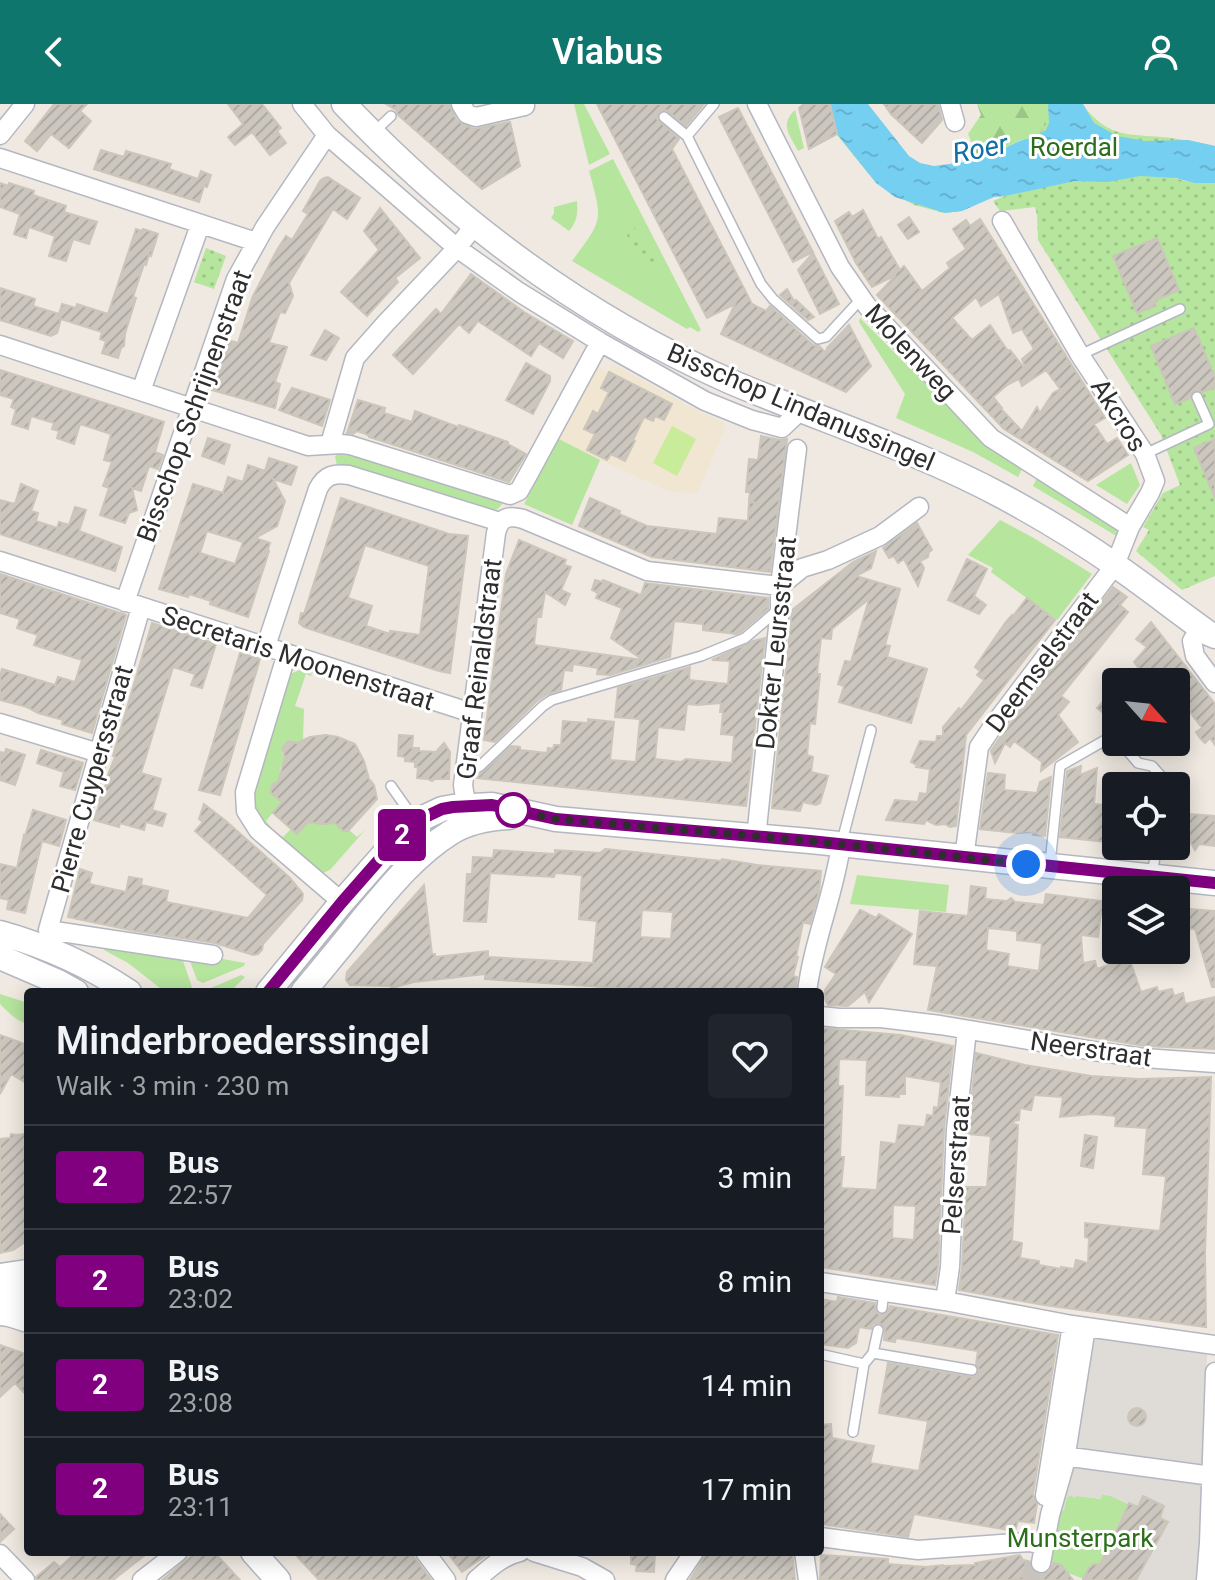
<!DOCTYPE html>
<meta charset="utf-8">
<style>
body{margin:0;font-family:Roboto,sans-serif;background:#20242c;color:#f1f3f6;height:100vh;display:flex;flex-direction:column;font-size:30px;white-space:nowrap}
*{box-sizing:border-box;margin:0}
p{font-size:26px;color:#9ea1a6}
.icon{flex:none;width:44px;height:44px;fill:none;stroke:currentColor;stroke-width:2;stroke-linecap:round;stroke-linejoin:round}
.map{position:relative;flex:1;overflow:hidden}
.details{position:absolute;left:24px;top:884px;width:800px;height:568px;display:flex;flex-direction:column;background:#171b24;border-radius:8px;box-shadow:0 4px 20px #0003}
.details>*{flex:none}
.badge{padding:0 16px;border-radius:6px;font-size:28px;line-height:52px}
.needle{width:52px;rotate:117deg}
.tools{position:absolute;left:1102px;top:564px;display:grid;gap:16px}
.tools a{display:grid;place-items:center;width:88px;height:88px;border-radius:8px;background:#171b24;box-shadow:0 4px 20px #0003;font-size:40px}
.you{position:absolute;width:40px;height:40px;margin:-20px;border:6px solid #fff;border-radius:50%;background:#1a73e8;box-shadow:0 0 0 12px #1a73e833}
.map>.badge{position:absolute;translate:-50% -50%;box-shadow:0 0 0 4px #fff}
.round{display:grid;place-items:center;flex:none;width:84px;height:84px;border-radius:8px;background:#20242c}
.head{display:flex;align-items:center;justify-content:space-between;height:136px;padding:0 32px}
h1{font-size:38px;font-weight:600;line-height:60px}
ul{padding:0;list-style:none}
li{display:flex;align-items:center;gap:24px;height:104px;padding:0 32px;border-top:2px solid #363941}
li div{flex:1}
li b{display:block;font-size:30px}
li em{font-style:normal}
li .badge{min-width:88px;font-weight:700;text-align:center}
header{display:flex;justify-content:space-between;align-items:center;height:104px;padding:0 32px;background:#0f766e;color:#fff;font-size:36px;font-weight:600}
.map>svg:first-child{display:block}
</style>
<header><svg class="icon" aria-label="back" viewBox="0 0 24 24"><path d="M15 5l-7 7 7 7"/></svg>Viabus<svg class="icon" aria-label="person" viewBox="0 0 24 24"><circle cx="12" cy="8" r="4"/><path d="M4 21q1-7 8-7t8 7"/></svg></header>
<div class="map">
<svg width="1215" height="1476" viewBox="0 0 1215 1476">
<defs>
<pattern id="forest-firs" width="22" height="20" patternUnits="userSpaceOnUse" patternTransform="scale(2)"><rect width="22" height="20" fill="#b6e59e"/><path d="M5 1l3.5 6h-7zM16 11l3.5 6h-7z" fill="#9dc588"/></pattern>
<pattern id="park-dots" width="8" height="8" patternUnits="userSpaceOnUse" patternTransform="scale(2)"><rect width="8" height="8" fill="#b6e59e"/><path d="M2 2h.1M6 6h.1" fill="none" stroke="#9dc588" stroke-width="1.8" stroke-linecap="round"/></pattern>
<pattern id="water-ripples" width="26" height="14" patternUnits="userSpaceOnUse" patternTransform="scale(2)"><rect width="26" height="14" fill="#75cff0"/><path d="M2 4q2-2 4 0t4 0M15 11q2-2 4 0t4 0" fill="none" stroke="#66b2ce"/></pattern>
<pattern id="building-hatch" width="6" height="6" patternUnits="userSpaceOnUse" patternTransform="scale(2)"><rect width="6" height="6" fill="#cbc7bf"/><path d="M-1 1l2-2M0 6l6-6M5 7l2-2" fill="none" stroke="#afaba4"/></pattern>
</defs>
<rect width="100%" height="100%" fill="#efe9e1"/>
<path fill="#f0e6d1" d="M613,260L694,305L725,319L724,326L697,389L671,388L600,356L559,335L598,263L608,268Z"/>
<path fill="#b6e59e" d="M574,0H584L610,50L589,61Z
M795,6L804,44L798,47C790,31 779,21 795,6Z
M613,55L701,226L698,228L690,223L687,225L572,157C603,115 603,118 589,67Z
M577,97C578,110 577,117 569,127L551,114L554,109V103Z
M860,214L950,304L1024,361L1018,373L973,348L896,314L905,290L859,218Z
M559,335L600,356L572,421L524,400Z
M344,347L501,396L502,400L498,405L488,407L337,362L335,352Z
M1131,359L1140,381L1127,400L1096,381Z
M1039,370L1119,424L1118,433L1033,382Z
M1000,416L1032,433L1092,470L1057,516L991,468L993,464L968,451Z
M300,566L312,570L311,572L306,570L295,602L304,605L303,636L296,640L291,637L286,638L282,643V649L285,653L280,665L279,679L273,680L271,685L272,690L280,697V700L266,717L273,726C261,715 254,707 254,691L290,570Z
M442,714L445,720L313,861L310,859L309,856L408,733Z
M308,717L322,720L337,718L341,725L344,727L349,726L357,733L365,726L330,766L323,769L279,732L283,733L291,725L297,730Z
M857,771L949,781L946,808L850,800Z
M108,838L181,851L192,883L190,887L165,888L128,859L104,846Z
M195,853H212L245,859L244,862L203,879L197,876L190,857Z
M241,871L245,873L230,888H208L211,884Z
M0,890L28,899V920C16,917 9,909 0,900Z
M1101,1390L1111,1392L1128,1400L1113,1430L1116,1431L1101,1462L1089,1464L1086,1470V1476L1063,1467L1056,1459L1046,1458L1052,1418L1067,1393L1072,1391L1101,1395Z"/>
<path fill="url(#forest-firs)" d="M977,0H1048L1046,26L1034,33L1021,36L979,56L968,30L981,11Z"/>
<path fill="url(#park-dots)" d="M802,0H867L913,58L928,67L999,51L1040,32L1046,15L1047,0H1082C1111,37 1130,29 1172,34C1186,36 1201,39 1215,42L1174,74L1194,79H1215V472L1182,486L1136,447L1149,426L1143,423L1163,389L1180,381L1161,331L1038,136L1037,111L1035,103L1000,107L993,97L1005,92L1035,85L995,90L962,107L944,109L914,101L892,89L868,69L837,31L809,45L799,3Z
M632,118L640,134L647,136L659,160L648,166L622,123Z
M206,144L226,152L214,185L194,178Z"/>
<path fill="#c9ec9a" d="M672,322L696,335L677,372L653,359Z"/>
<path fill="#dfdcd8" d="M1075,1228L1207,1245L1204,1439L1201,1476H1136L1150,1447H1152L1168,1418L1157,1414L1164,1402L1145,1394L1144,1392L1139,1405L1111,1392L1102,1390L1101,1395L1077,1392L1073,1394L1072,1391L1067,1393L1064,1407L1047,1404Z"/>
<path fill="url(#water-ripples)" d="M818,0H868L909,52L920,59L934,62L979,56L1022,36L1034,33L1046,26L1049,19L1048,0H1083L1094,19L1117,32L1145,37L1188,36L1215,42V79H1194L1176,74L1140,72L1108,78L1075,77L1005,92L994,93L962,107L945,109L895,93L876,79L837,30Z"/>
<path fill="url(#building-hatch)" stroke="#cbc5ba" stroke-width="2" fill-rule="evenodd" d="M54,0H87L80,7L91,17L69,44L51,30L37,47L25,37Z
M228,0H262L281,24L277,27L286,39L270,51L252,28L235,41L228,33L243,20Z
M386,0H449L457,17L474,25L510,18L520,62L482,85L398,11L396,6Z
M597,0H704L686,22L666,6L659,8L657,15L679,35L672,45L752,200L766,207L770,202L813,241L819,242L826,249L827,244L849,221L871,262L846,288L721,230L735,200L707,214Z
M804,0H830L837,30L809,45L799,4Z
M884,0H938L942,16L922,39L891,10Z
M738,4L813,148L793,158L719,13Z
M101,46L124,53L126,47L171,60L169,65L198,75L201,67L211,71L207,83L204,82L199,98L94,65Z
M328,73L360,94L347,115L333,105L289,179L293,192L285,209L280,208L269,239L287,243L275,278L280,280L275,304L212,286L228,236L238,239L253,192L277,146L286,132L292,136L308,110L303,107L320,77L324,74Z
M0,79L8,82L9,79L34,87L33,91L66,102L64,108L97,118L89,140L73,135L66,157L49,152L55,132L29,123L26,134L14,130L20,110L0,103Z
M380,104L420,154L395,174L398,178L367,212L341,188L379,146L364,127Z
M863,106L878,135L881,133L900,166L904,162L922,187L950,164L947,159L966,145L953,125L966,116L970,122L980,115L1105,314L1094,320L1107,340L1117,334L1128,351L1088,377L1004,325L877,191L896,171L872,183L856,159L835,117L849,108L852,113ZM999,190L1013,229L1022,225L1034,245L1022,255L1026,266L1010,246L1008,247L990,221L972,236L952,214L976,193L981,202ZM1046,266L1060,285L1053,289L1040,309L1037,303L1022,327L1001,305L1002,304L993,293L1007,281L1019,275L1022,282Z
M909,113L919,128L908,135L898,121Z
M136,125L142,127L143,125L158,130L151,152L149,151L146,161L144,160L133,193L136,194L125,230L124,242L121,244L118,254L102,249L106,237L100,235L102,228L61,215L57,229L51,232L0,216V184L35,195L33,202L59,210L62,200L76,204L77,200L108,210Z
M1157,134L1179,186L1154,197L1156,202L1137,209L1113,152Z
M813,149L839,200L820,210L798,166Z
M471,170L524,208L573,237L563,254L539,239L531,252L478,217L469,229L459,220L413,270L393,251L436,205L441,210Z
M787,185L794,197L796,196L814,213L808,216L780,191Z
M1194,224L1215,273V283L1203,288L1195,286L1191,289L1190,294L1175,300L1151,242Z
M325,226L339,234L326,256L311,251Z
M526,259L550,272V277L533,310L506,296Z
M0,266L164,318L155,348L163,351L158,365L149,362L141,387L132,384L137,406L129,409L125,419L100,411L109,384L103,382L112,358L104,356L111,330L80,320L74,340L57,334L59,327L52,325L54,319L31,312L28,325L12,320L16,305L11,303L14,295L0,291Z
M609,268L672,300L664,316L655,312L653,317L644,313L633,336L635,337L625,357L611,350L607,356L587,346L595,330L584,325L593,307L598,310L609,288L601,284Z
M292,284L330,296L322,322L279,306Z
M358,296L385,304L384,309L412,318L415,307L458,323L459,321L508,338V340L526,350L509,378L369,333L368,331L363,329L357,327L353,330L347,329Z
M761,332L780,336L787,335L770,468L652,453L579,422L590,394L620,407L619,410L647,422L717,430L719,414L748,417L749,398L756,399L749,396L750,388H746L749,355L758,356Z
M208,334L230,341L224,360L202,352Z
M1215,335V394L1194,344Z
M269,354L297,363L291,381L273,375L285,397L277,422L255,434L270,439L268,445L269,447L248,513L210,500L211,497L189,490L188,493L159,485L193,380L223,389L228,373L243,378L248,361L265,367ZM207,427L243,438L235,460L200,449Z
M21,380L38,387L31,407L38,409L36,417L57,424L59,418L69,421L75,403L86,406L79,427L122,443L115,467L0,430V396L15,400Z
M341,394L449,430L468,432L450,569L439,567L304,523L299,519L301,509L304,510ZM365,441L429,462L420,531L390,527V530L366,522L372,502L348,494Z
M917,419L932,446L929,448L928,453L920,457L924,464L918,482L904,455L898,459L894,452L889,454L883,444Z
M519,436L566,456L564,461L571,463L561,486L570,490L565,501L545,488L541,513H537L534,541L643,556L611,534L622,504L596,494L598,489L592,486L595,476L602,478L603,476L641,491L645,479L768,494V505L741,528L736,530L703,526V520L674,517L670,553L610,571L597,570L598,564L573,560L572,567L564,566L561,586L548,590L538,596L495,638L484,636L506,470Z
M876,447L871,464L856,472L900,485L885,541L890,542L887,553L927,565L911,619L839,598L844,582L838,580L845,557L851,558L869,495L832,525L831,535L821,534L817,570H820L815,620L810,619L807,651L813,653L811,668L828,672L820,699L816,701L803,698L800,707L772,704L792,506L853,458Z
M967,455L987,465L974,492L986,501L979,510L948,496Z
M0,470L126,511L92,629L62,620L63,616L38,609L27,603L0,596V572L2,565L55,581L58,573L75,578L82,556L34,541L38,531L17,524L20,515L0,509Z
M1113,483L1127,493L1120,501L1128,508L1061,592L1069,598L1058,611L1078,638L1041,667L1042,658L1014,637L1010,643L1005,639L995,659L991,647L1003,629Z
M1027,494L1055,516L966,631L956,722L950,723L945,720L936,721L926,716L924,720L886,716L895,696L918,698L920,689L927,690L930,665L916,663L917,661L911,658L920,637L936,638L937,632H943V623L959,604L961,606L984,576L977,571L980,567L975,563L1005,519L1012,511L1013,512Z
M1151,518L1215,600V641L1210,634L1205,639L1200,634L1196,628L1202,624L1183,599L1176,604V578H1150L1134,558L1147,543L1136,535Z
M152,519L216,540L202,584L191,581L195,570L173,563L141,669L161,675L152,706L166,710L162,722L146,718L144,726L120,719L119,723L94,716L100,698L98,696L99,693L101,692L105,682L108,679L106,676L115,653L113,652L116,641Z
M765,534L746,702L476,674L511,642L520,643V646L547,649L548,644L553,645L554,641H561L563,617L588,619V615L614,618L610,656L636,658L640,615L615,613L618,584L690,563L689,576L728,580L730,557L712,556L753,537ZM721,599L720,608H723L721,630L734,631L732,659L686,655L681,658L655,655L658,623L684,626L687,600L698,601Z
M240,549L260,555L220,691L199,686Z
M1116,583V601L1106,611L1097,604Z
M326,631L338,633L355,640L364,657L369,675L374,681L377,695L348,727H343L335,719L322,720L308,718L297,730L273,709L282,698L271,689V685L273,680L278,678L285,653L282,644L288,637L297,639L310,633Z
M399,631L413,632L412,644H419V647L436,648L444,639L450,648L449,675H435L432,677L428,675L417,674L418,663H415V658L405,657V653L398,652Z
M6,645L25,651L15,681L0,676V648L5,649Z
M41,646L83,659L75,686L60,682L64,668L37,659Z
M1081,662L1080,671L1097,664L1094,700L1116,702V739L1060,733L1067,667Z
M988,669L1005,671L1004,686L1037,689L1040,678L1051,673L1045,732L1033,731L1035,728L1017,729L980,725Z
M204,700L226,717L290,774L303,790L302,796L263,840L262,846L258,850L253,851L215,839L135,827L68,813L80,765L92,769L89,780L126,788L129,773L142,775L141,781L168,787L166,798L248,814L267,791L195,727L203,718L199,715Z
M33,706L66,716L59,742L42,737L25,809L7,805L9,796L0,794V760L17,764L24,731L25,732Z
M1176,709L1215,712V742L1199,740L1195,746L1191,739L1176,738Z
M605,745L721,757L722,755L757,761L821,767L819,788L810,820L803,818L796,853H798L793,872L797,873L795,888H678L485,875V870L414,878L391,884L390,882L350,881L346,876L347,868L424,781L432,850H435V853L488,847V853L593,859L597,817L579,815L582,771L555,769L554,773L490,769L486,818L464,817L467,770H472L473,753L493,754L494,746L555,750V746L600,749ZM642,806L673,808L671,835L640,833Z
M971,782L986,784L985,795L1007,797L1011,794L1015,798L1044,801L1046,790L1116,799V827L1101,808L1098,833L1081,831L1083,859L1095,857L1097,865L1129,854L1141,888L1157,883L1158,888L1172,885L1174,892L1183,889L1185,900L1215,893V945L1145,942L928,906L937,862L914,860L920,807L968,812ZM988,824L1017,827V836L1042,839L1039,867L1007,862L1009,850L986,846Z
M1176,804L1215,807V883H1212L1195,825L1176,824Z
M860,806L876,814L879,810L912,830L869,898L865,888L848,902L828,901L824,893L825,886L836,870L825,863Z
M820,924L901,931L953,942L944,1024L938,1162L935,1181L820,1163ZM839,955L867,956L866,991L899,993V990H905V972L941,978L938,1004L934,1003L933,1012L927,1011L925,1023L899,1021L896,1040L881,1038L877,1086L841,1084L844,1053H840L843,982H838ZM893,1101L916,1102L914,1136L892,1134Z
M0,931L27,941L26,947L28,948V980L11,970L0,990Z
M976,949L1025,961L1091,972L1139,975L1211,973L1205,1149L1206,1223L1044,1201L959,1186L962,1164L966,1083H987L991,1032L968,1030ZM1034,991L1063,993L1060,1013L1093,1010L1116,1012L1115,1022L1147,1024L1143,1070L1166,1072L1160,1127L1085,1119V1133L1089,1134L1088,1159L1076,1156L1074,1165L1061,1163V1165L1039,1161V1157L1020,1154L1022,1139L1012,1137L1018,1021L1013,1020L1014,1017L1019,1016L1020,1004L1031,1006Z
M28,1029V1035L24,1046L28,1048V1136L13,1146L0,1149V1035L10,1034L11,1030L19,1031Z
M1085,1031L1097,1033L1093,1064L1081,1062Z
M838,1193L875,1199L876,1208L880,1211L887,1209L890,1202L1058,1231L1033,1390L1037,1400L1034,1419L1018,1417L1015,1427L914,1410L908,1433L820,1420V1321L831,1320L832,1334L874,1342L870,1359L919,1367L928,1317L879,1309L888,1259L971,1273L977,1271L979,1266L976,1260L978,1247L896,1234L895,1238L884,1236L885,1224L879,1219L873,1220L871,1225L859,1223L856,1239L848,1244L820,1240V1195L837,1198Z
M0,1241L28,1251V1293L15,1279L0,1293Z
M1128 1313a9 9 0 1 1 18 0a9 9 0 1 1-18 0Z
M1143,1392L1164,1402L1160,1414L1168,1418L1136,1476H1083L1089,1464L1094,1460L1100,1461L1129,1399L1138,1403Z
M0,1410L14,1425L0,1438Z
M77,1448H149L113,1476H37L36,1473L54,1458L60,1463Z
M196,1448H214L240,1476H162Z
M293,1448H410L431,1476H319Z
M447,1448H491L462,1468Z
M631,1448H655L654,1468L636,1467L637,1461L631,1460Z
M707,1448H792L795,1476H690Z
M821,1451L888,1455V1460L926,1463L943,1461V1462L975,1461V1459L1020,1451L1023,1456L1029,1457L1030,1464L1038,1471L1044,1470L1050,1467L1053,1459L1061,1461L1073,1476H820Z"/>
<g fill="none" stroke-linecap="round" stroke-linejoin="round">
<path stroke="#c8c4bd" stroke-width="18" stroke-dasharray="18 9" stroke-linecap="butt" d="M1030,1476L1034,1458"/>
<g stroke="#b4b7c1" stroke-width="12">
<path id="lane" d="M714,0L687,32L761,180L773,195L818,235L826,233L861,195
M664,13L687,32
M373,29L391,12
M1080,251L1180,205
M1145,350L1209,320L1197,293
M1120,638L1138,659L1152,662L1161,672L1160,682
M464,672L480,662L543,602L552,596L701,552L745,534L779,505
M391,682L415,716
M842,737L871,626
M1050,760L1060,662L1114,631L1116,633
M1152,770L1157,742
M882,1204L884,1187
M873,1249L878,1226
M824,1251L864,1260L853,1328
M864,1260L873,1249L972,1266"/>
</g>
<g stroke="#b4b7c1" stroke-width="21">
<path id="street" d="M302,0L327,31L457,144L519,188L600,238L705,297L752,316L782,324L801,306
M461,0L467,10L476,13L525,2
M757,0L840,163L867,202L991,334L1130,423
M950,0L955,18
M0,31L25,0
M0,54L256,138
M0,241L308,342L341,340L350,341L510,391L519,387L528,371L600,238
M141,287L200,121
M330,340L355,254L385,220L457,144L474,122
M0,457L472,609
M125,498L236,175L265,123L327,31
M1200,524L1192,537L1195,552L1215,579
M266,542L318,385C325,371 334,369 349,371L500,418
M287,549L245,688L246,707L258,726L342,798
M0,619L99,649
M468,713L463,681L496,429C500,413 508,411 523,415L647,467L780,482L802,464L828,456L880,432L919,403
M756,734L780,504V482L797,345
M964,754L979,643L993,622L1115,461L1130,423L1150,389L1155,377L1145,350L1080,251L1002,117
M48,826L213,851
M54,846L48,826L141,503
M807,888C813,838 834,791 841,741
M820,912L839,914H881L940,921L1094,947L1144,954L1215,959
M820,1178L945,1197L1072,1221L1215,1241
M945,1197L950,1163L956,1025L967,926
M1056,1351L1212,1372
M1045,1392L1072,1221
M820,1433L918,1446L1029,1438L1044,1441
M425,1448L446,1476
M534,1448L582,1463L605,1476
M804,1448L808,1476
M0,1450L25,1476
M1041,1459L1050,1411L1064,1362L1086,1223
M142,1476L178,1448
M476,1476C490,1464 502,1452 520,1448
M675,1476L694,1448
M1206,1476L1209,1439L1215,1268"/>
</g>
<g stroke="#b4b7c1" stroke-width="27">
<path id="secondary" d="M344,0C454,116 583,212 729,277C820,316 914,345 1002,392C1041,413 1079,436 1115,461C1147,483 1177,507 1208,529L1215,532
M0,829C47,842 89,861 129,888
M0,853L58,878L76,888
M268,888L342,798L400,732L423,714L442,705L453,703L492,701L556,715L810,737L1215,779
M303,888C323,864 343,840 362,816C388,785 415,751 450,729C467,718 489,714 509,713
M0,1172L28,1168
M0,1191L28,1193
M0,1209L9,1210L28,1216
M253,1448L278,1476"/>
</g>
<use href="#lane" stroke="#fff" stroke-width="9"/>
<use href="#street" stroke="#fff" stroke-width="18"/>
<use href="#secondary" stroke="#fff" stroke-width="24"/>
</g>
<g fill="none" stroke-linecap="round" stroke-linejoin="round">
<g stroke="#fff" stroke-width="18">
<path id="line" d="M268,888L342,798L400,732L423,714L442,705L453,703L492,701L556,715L810,737L1215,779"/>
</g>
<use href="#line" stroke="#800080" stroke-width="12"/>
<path stroke="#2e2e2e" stroke-width="8" stroke-dasharray="0 14.4" d="M513,706L556,715L810,737L1026,760"/>
</g>
<circle fill="#fff" stroke="#800080" stroke-width="4" cx="513" cy="706" r="16"/>
<g text-anchor="middle" stroke-width="6" stroke-linejoin="round" paint-order="stroke">
<g font-size="26" fill="#2c6e1b" stroke="#fff">
<text x="1074" y="52">Roerdal</text>
<text x="1080" y="1443">Munsterpark</text>
</g>
<g font-size="26" fill="#2e2e2e" stroke="#fff">
<text transform="translate(911 248) rotate(47)" y="9">Molenweg</text>
<text transform="translate(194 302) rotate(-70)" y="9">Bisschop Schrijnenstraat</text>
<text transform="translate(801 303) rotate(23)" y="9">Bisschop Lindanussingel</text>
<text transform="translate(1119 311) rotate(58)" y="9">Akcros</text>
<text transform="translate(776 539) rotate(-84)" y="9">Dokter Leursstraat</text>
<text transform="translate(298 554) rotate(18)" y="9">Secretaris Moonenstraat</text>
<text transform="translate(1042 558) rotate(-53)" y="9">Deemselstraat</text>
<text transform="translate(479 565) rotate(-83)" y="9">Graaf Reinaldstraat</text>
<text transform="translate(92 675) rotate(-74)" y="9">Pierre Cuypersstraat</text>
<text transform="translate(1091 945) rotate(8)" y="9">Neerstraat</text>
<text transform="translate(956 1061) rotate(-86)" y="9">Pelserstraat</text>
</g>
<g font-size="28" font-style="italic" fill="#0d6fa3" stroke="#fff">
<text transform="translate(980 44) rotate(-11)" y="10">Roer</text>
</g>
</g>
</svg>
<div class="tools">
<a><svg class="needle" viewBox="-14 -14 28 28"><path d="M0-13l5 13h-10z" fill="#e53935"/><path d="M0 13l5-13h-10z" fill="#9ea1a6"/></svg></a>
<a><svg class="icon" aria-label="locate" viewBox="0 0 24 24"><circle cx="12" cy="12" r="6"/><path d="M12 2v4M12 18v4M2 12h4M18 12h4"/></svg></a>
<a><svg class="icon" aria-label="layers" viewBox="0 0 24 24"><path d="M12 4l9 5-9 5-9-5zM3 14l9 5 9-5"/></svg></a>
</div>
<div class="you" style="left:1026px;top:760px"></div>
<b class="badge" style="left:402px;top:731px;background:#800080;color:#fff">2</b>
<section class="details">
<div class="head"><div><h1>Minderbroederssingel</h1><p>Walk · 3 min · 230 m</p></div><a class="round"><svg class="icon" aria-label="heart" viewBox="0 0 24 24"><path d="M12 20l-8-8c-3-5 5-10 8-4 3-6 11-1 8 4z"/></svg></a></div>
<ul>
<li><span class="badge" style="background:#800080;color:#fff">2</span><div><b>Bus</b><p>22:57</p></div><em>3 min</em></li>
<li><span class="badge" style="background:#800080;color:#fff">2</span><div><b>Bus</b><p>23:02</p></div><em>8 min</em></li>
<li><span class="badge" style="background:#800080;color:#fff">2</span><div><b>Bus</b><p>23:08</p></div><em>14 min</em></li>
<li><span class="badge" style="background:#800080;color:#fff">2</span><div><b>Bus</b><p>23:11</p></div><em>17 min</em></li>
</ul>
</section>
</div>
